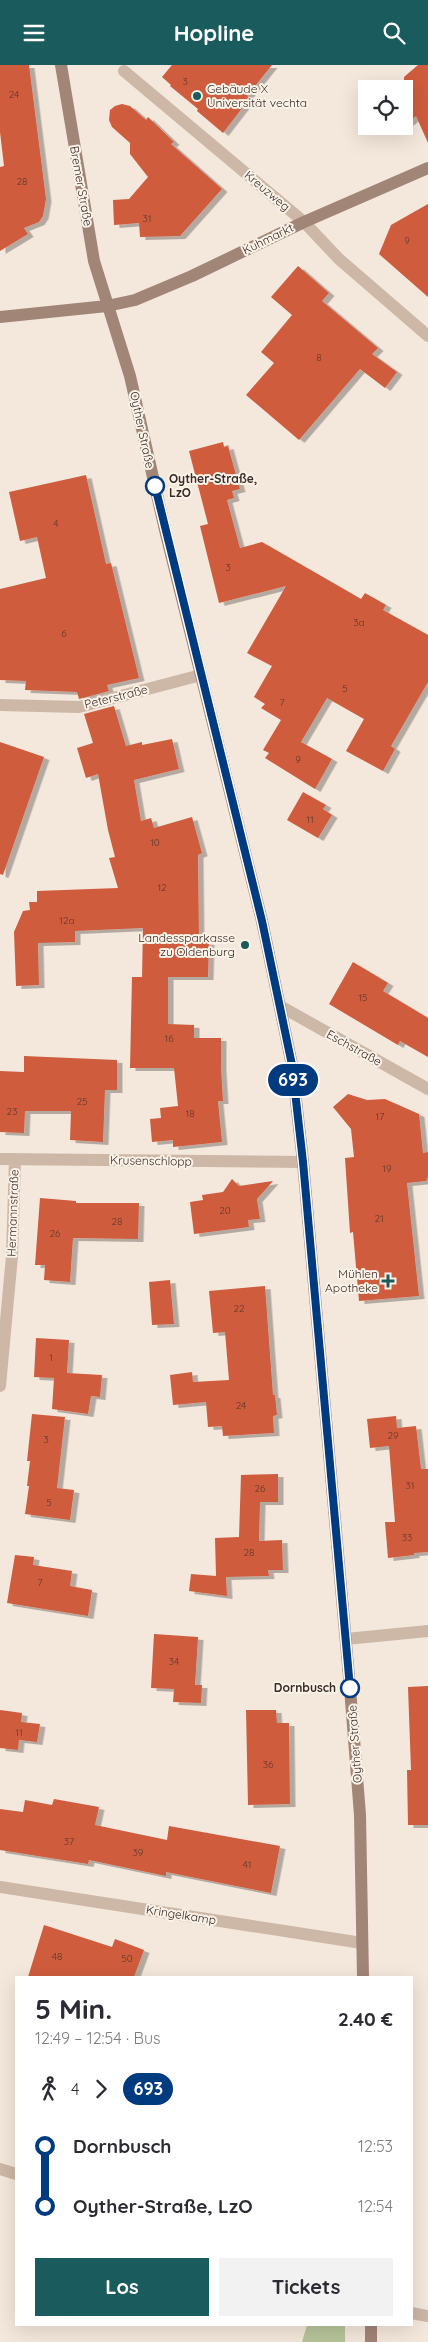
<!DOCTYPE html>
<html lang="de">
<meta charset="utf-8">
<style>
body{margin:0;font-family:Quicksand,sans-serif;background:#f2f2f3;color:#2b2b33;height:100vh;display:flex;flex-direction:column;font-size:19px;white-space:nowrap}
*{box-sizing:border-box;margin:0}
p{font-size:16px;color:#7c7c81}
.icon{flex:none;width:28px;height:28px;fill:none;stroke:currentColor;stroke-width:2;stroke-linecap:round;stroke-linejoin:round}
.map{position:relative;flex:1;overflow:hidden}
.panel{position:absolute;left:15px;top:1911px;width:398px;height:350px;display:flex;flex-direction:column;background:#fff;border-radius:0px;box-shadow:0 5px 20px #0002}
.panel>*{flex:none}
.badge{padding:0 10px;border-radius:16px;font-size:18px;line-height:32px}
.fabs{position:absolute;left:358px;top:15px;display:grid;gap:10px}
.fabs a{display:grid;place-items:center;width:55px;height:55px;border-radius:0px;background:#fff;box-shadow:0 5px 20px #0002;font-size:25px}
.map>.badge{position:absolute;translate:-50% -50%;box-shadow:0 0 0 2px #fff}
.legs{display:flex;align-items:center;gap:8px;height:55px;padding:0 20px;font-size:16px}
.legs p{margin-inline-start:auto}
.overview{display:flex;align-items:center;justify-content:space-between;height:85px;padding:0 20px}
h1{font-size:28px;font-weight:800;line-height:38px}
.action{display:flex;gap:10px;margin-top:auto;padding:10px 20px}
.action a{flex:1;height:58px;border-radius:0px;background:#1a5b5e;color:#fff;font-size:20px;font-weight:800;line-height:58px;text-align:center}
.action a+a{background:#f2f2f3;color:#2b2b33}
ul{padding:0 20px;list-style:none}
li{display:flex;align-items:center;gap:18px;height:60px;font-size:19px}
li i{display:grid;place-items:center;width:8px;height:100%;margin:0 6px;background:currentColor}
li i::after{content:'';width:12px;height:12px;margin:-6px;border:4px solid;border-radius:50%;background:#fff}
li p{margin-inline-start:auto}
li:first-child i{background:linear-gradient(#0000 50%,currentColor 0)}
li:last-child i{background:linear-gradient(currentColor 50%,#0000 0)}
header{display:flex;justify-content:space-between;align-items:center;height:65px;padding:0 20px;background:#1a5b5e;color:#fff;font-size:22px;font-weight:800}
.map>svg:first-child{display:block}
</style>
<header><svg class="icon" aria-label="menu" viewBox="0 0 24 24"><path d="M4 6h16M4 12h16M4 18h16"/></svg>Hopline<svg class="icon" aria-label="search" viewBox="0 0 24 24"><circle cx="10" cy="10" r="6"/><path d="M15 15l6 6"/></svg></header>
<div class="map">
<svg width="428" height="2277" viewBox="0 0 428 2277">
<defs>
<filter id="shadow"><feDropShadow dx="5.5" dy="3" stdDeviation="0" flood-color="#0004"/></filter>
</defs>
<rect width="100%" height="100%" fill="#f4e7db"/>
<path fill="#b7c49a" d="M307,2260H345V2277H302Z"/>
<path fill="#cf5c3e" filter="url(#shadow)" d="M0,0H29L46,134L43,151L39,157L24,163L28,169L0,186V102L4,101L0,67Z
M172,0H272L247,31L250,33L223,68L197,46L198,44L170,21L171,20L162,12Z
M418,0H428V78L416,51L404,61V12Z
M122,39L130,41L146,55L148,52L174,77L171,79L222,124L180,171L140,172L139,158L114,160L113,135L129,134L148,112L130,89V78L112,62L109,55L110,45L115,41Z
M428,139V232L379,189L391,160Z
M298,201L329,228L322,236L378,283L372,289L397,307L385,323L360,304L299,375L246,330L274,298L261,287L292,250L271,232Z
M223,377L224,382L228,381L240,424L232,426L234,433L227,435L240,483L262,477L361,534L365,528L386,540L383,545L428,570V617L391,681L395,684L383,706L346,686L364,654L327,633L301,677L332,694L315,724L265,693L269,688L263,685L281,655L261,643L265,639L254,632L272,601L247,588L286,521L219,538L200,461L208,459L189,386Z
M86,410L106,499L111,498L139,613L107,620L109,626L79,634L77,627L25,625L26,616L0,615V524L46,513L37,472L20,476L9,427Z
M114,641L126,681L142,677V680L172,674L179,704L134,715L141,756L151,753L154,763L192,752L202,788L198,790L199,876L209,877L208,912H168V959L194,960V973H221V1003L223,1036H218L222,1077L173,1082V1075L152,1077L150,1054L161,1053L160,1043L178,1041L174,1003H130L132,912H142L143,863L75,866V877L38,878L39,920L16,921L14,867L23,846L30,845L29,837H37V826L118,823L109,793L115,792L108,765L98,709L86,713L77,683L93,678L84,649Z
M0,677L44,692L3,810L0,809Z
M303,727L326,740L323,744L332,750L318,773L287,755Z
M353,897L388,918L383,926L428,953V992L400,976L398,980L329,939Z
M24,991L117,995V1025H105L103,1077L70,1075L71,1046H25L24,1068L0,1067V1006L24,1007Z
M348,1029L367,1035L385,1034L419,1049L423,1088L428,1087V1112L426,1116L407,1118L419,1231L359,1236L353,1167L350,1168L345,1093L354,1092L351,1064L333,1042Z
M232,1114L239,1121L273,1116L257,1134L260,1154L248,1155L249,1162L194,1169L190,1137L203,1135L202,1130L223,1127Z
M40,1133L76,1136V1138H139L138,1174L73,1173L70,1217L44,1215L45,1200H35Z
M170,1215L174,1259L152,1260L149,1217Z
M265,1221L273,1330H275L277,1350L273,1351L274,1368L223,1371L222,1361L208,1362L206,1337L173,1340L170,1310L192,1307L193,1317L229,1315L225,1267L213,1268L209,1226Z
M36,1273L69,1275L67,1308L102,1310L100,1332L91,1331L88,1349L52,1344L54,1313L34,1312Z
M32,1349L65,1352L57,1423L74,1425L70,1455L25,1449L29,1421H27L30,1396H27Z
M396,1351L397,1363L416,1361L421,1404H428V1487L414,1488V1490L388,1493L385,1457H395L389,1381L370,1383L367,1354Z
M278,1409V1437H260L259,1476L282,1475L283,1505H268L269,1511L226,1512L227,1531L189,1526L191,1509L216,1511L215,1473L239,1472L241,1410Z
M15,1490L34,1492L33,1500L72,1506L70,1521L92,1525L88,1551L7,1538Z
M154,1569L198,1572L195,1620H202L201,1638L173,1637L174,1624L151,1623Z
M428,1621V1760H408L407,1705H411L408,1622Z
M0,1645L22,1648L21,1657L40,1659L37,1677L19,1675L18,1685L0,1683Z
M246,1645H276L277,1658H289L290,1739L248,1740Z
M54,1734L99,1742L95,1760L167,1775L169,1761L280,1781L271,1828L166,1807V1811L89,1795L88,1799L0,1785V1744L23,1747L25,1735L52,1740Z
M44,1860L112,1882L115,1874L144,1885L134,1912H28Z"/>
<g fill="none" stroke-linecap="round" stroke-linejoin="round">
<path stroke="#cdb7a6" stroke-width="12" d="M124,6L304,157L339,194L428,271
M0,640L79,642L201,610
M280,941L428,1024
M0,1094L303,1097
M0,1321L12,1191L15,1094
M346,1574L428,1566
M0,1822L362,1878
M0,2104L16,2109
M411,2248L428,2251"/>
<path stroke="#a18577" stroke-width="12" d="M61,0L94,196L130,311L165,465L262,856L292,1000L303,1097L350,1623L360,1750L363,1912
M0,252L107,241L135,235L192,211L304,157L428,103
M371,2260V2277"/>
</g>
<g fill="none" stroke-linecap="round" stroke-linejoin="round">
<g stroke="#fff" stroke-width="11">
<path id="line-1" d="M155,421L262,856L292,1000L303,1097L350,1623"/>
</g>
<use href="#line-1" stroke="#003b80" stroke-width="8"/>
</g>
<g fill="#1a5b5e" stroke="#fbf2e8" stroke-width="2">
<circle cx="197" cy="31" r="5"/>
<circle cx="245" cy="880" r="5"/>
<path d="M385.5 1208.5h5v5h5v5h-5v5h-5v-5h-5v-5h5z"/>
</g>
<g fill="#fff" stroke="#003b80" stroke-width="2.5">
<circle cx="155" cy="421" r="9"/>
<circle cx="350" cy="1623" r="9"/>
</g>
<g text-anchor="middle" stroke-width="4" stroke-linejoin="round" paint-order="stroke">
<g font-size="10" fill="#5e382e">
<text x="185" y="20">3</text>
<text x="14" y="33">24</text>
<text x="22" y="120">28</text>
<text x="147" y="157">31</text>
<text x="407" y="179">9</text>
<text x="319" y="296">8</text>
<text x="56" y="462">4</text>
<text x="228" y="506">3</text>
<text x="359" y="561">3a</text>
<text x="64" y="572">6</text>
<text x="345" y="627">5</text>
<text x="282" y="641">7</text>
<text x="298" y="698">9</text>
<text x="310" y="758">11</text>
<text x="155" y="781">10</text>
<text x="162" y="826">12</text>
<text x="67" y="859">12a</text>
<text x="363" y="936">15</text>
<text x="169" y="977">16</text>
<text x="82" y="1040">25</text>
<text x="12" y="1050">23</text>
<text x="190" y="1052">18</text>
<text x="380" y="1055">17</text>
<text x="387" y="1107">19</text>
<text x="225" y="1149">20</text>
<text x="379" y="1157">21</text>
<text x="117" y="1160">28</text>
<text x="55" y="1172">26</text>
<text x="239" y="1247">22</text>
<text x="51" y="1296">1</text>
<text x="241" y="1344">24</text>
<text x="393" y="1374">29</text>
<text x="46" y="1378">3</text>
<text x="410" y="1424">31</text>
<text x="260" y="1427">26</text>
<text x="49" y="1441">5</text>
<text x="407" y="1476">33</text>
<text x="249" y="1491">28</text>
<text x="40" y="1521">7</text>
<text x="174" y="1600">34</text>
<text x="19" y="1671">11</text>
<text x="268" y="1703">36</text>
<text x="69" y="1780">37</text>
<text x="138" y="1791">39</text>
<text x="247" y="1803">41</text>
<text x="57" y="1895">48</text>
<text x="127" y="1897">50</text>
</g>
<g font-size="12" fill="#392c28" stroke="#fbf2e8" text-anchor="end">
<text x="207" y="28" text-anchor="start">Gebäude X<tspan x="207" dy="14">Universität vechta</tspan></text>
<text x="235" y="877">Landessparkasse<tspan x="235" dy="14">zu Oldenburg</tspan></text>
<text x="378" y="1213">Mühlen<tspan x="378" dy="14">Apotheke</tspan></text>
</g>
<g font-size="12" fill="#392c28" stroke="#fbf2e8">
<text transform="translate(81 121) rotate(80)" y="4">Bremer Straße</text>
<text transform="translate(267 126) rotate(40)" y="4">Kreuzweg</text>
<text transform="translate(268 174) rotate(-26)" y="4">Kuhmarkt</text>
<text transform="translate(142 365) rotate(78)" y="4">Oyther Straße</text>
<text transform="translate(116 632) rotate(-14)" y="4">Peterstraße</text>
<text transform="translate(354 983) rotate(29)" y="4">Eschstraße</text>
<text transform="translate(151 1096) rotate(1)" y="4">Krusenschlopp</text>
<text transform="translate(13 1148) rotate(-88)" y="4">Hermannstraße</text>
<text transform="translate(355 1679) rotate(-94)" y="4">Oyther Straße</text>
<text transform="translate(181 1850) rotate(9)" y="4">Kringelkamp</text>
</g>
<g font-size="12" font-weight="bold" fill="#392c28" stroke="#fbf2e8" text-anchor="start">
<text x="169" y="418">Oyther-Straße,<tspan x="169" dy="14">LzO</tspan></text>
<text x="336" y="1627" text-anchor="end">Dornbusch</text>
</g>
</g>
</svg>
<div class="fabs">
<a><svg class="icon" aria-label="locate" viewBox="0 0 24 24"><circle cx="12" cy="12" r="6"/><path d="M12 2v4M12 18v4M2 12h4M18 12h4"/></svg></a>
</div>
<b class="badge" style="left:293px;top:1015px;background:#003b80;color:#fff">693</b>
<section class="panel">
<div class="overview"><div><h1>5 Min.</h1><p>12:49 – 12:54 · Bus</p></div><b>2.40 €</b></div>
<div class="legs"><svg class="icon" aria-label="walk" viewBox="0 0 24 24"><circle cx="13" cy="4" r="2"/><path d="M13 8l-2 6 4 7M11 14l-3 7M7 12l3-4h3l4 4"/></svg>4<svg class="icon" aria-label="forward" viewBox="0 0 24 24"><path d="M9 5l7 7-7 7"/></svg><b class="badge" style="background:#003b80;color:#fff">693</b></div>
<ul>
<li><i style="color:#003b80"></i><b>Dornbusch</b><p>12:53</p></li>
<li><i style="color:#003b80"></i><b>Oyther-Straße, LzO</b><p>12:54</p></li>
</ul>
<div class="action"><a>Los</a><a>Tickets</a></div>
</section>
</div>
